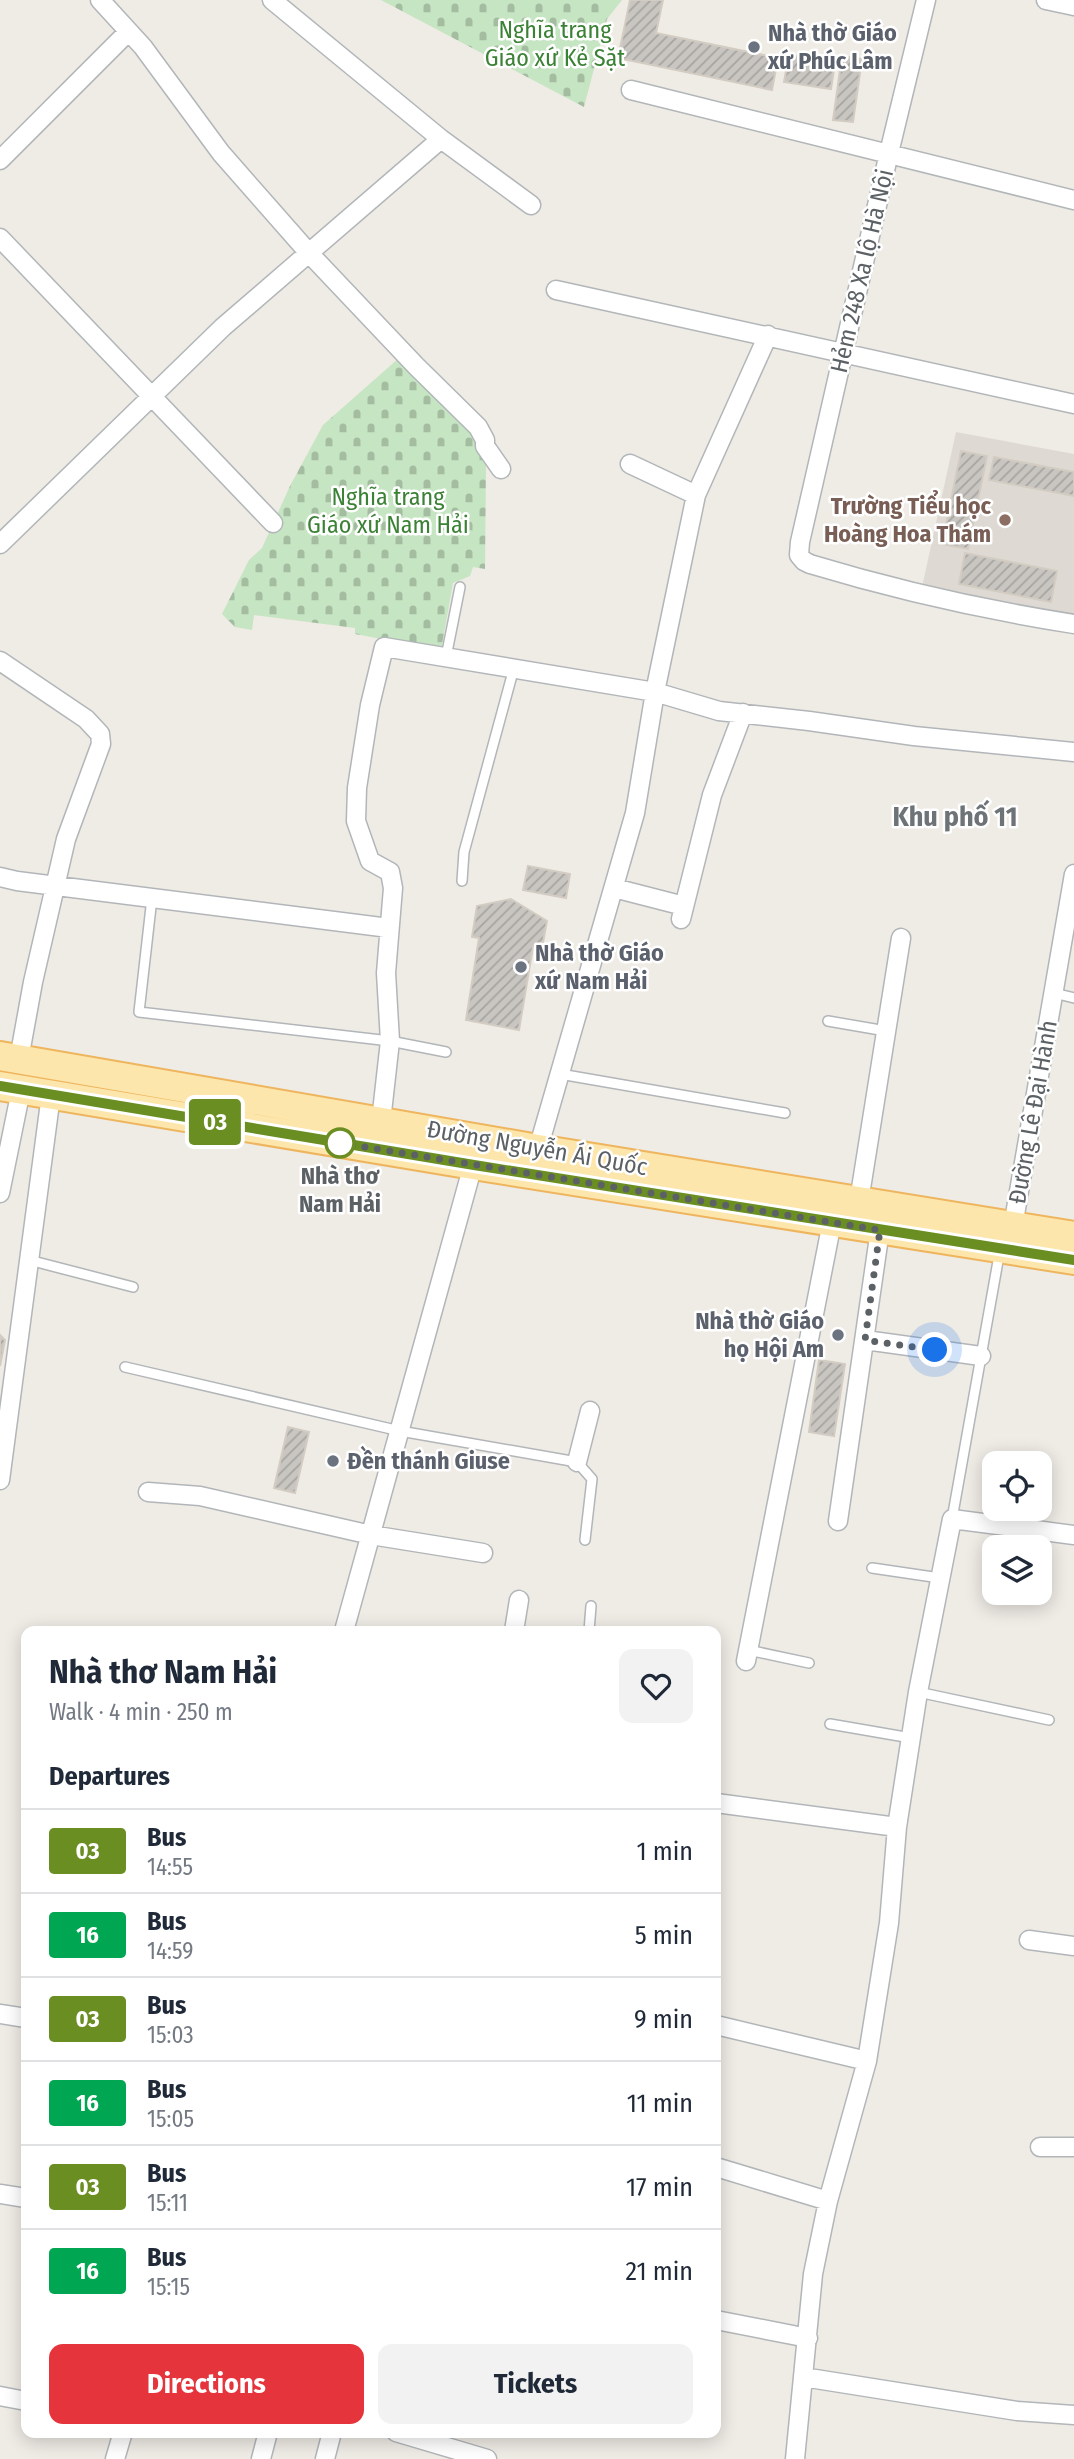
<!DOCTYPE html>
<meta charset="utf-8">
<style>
body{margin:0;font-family:"Fira Sans Condensed",sans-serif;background:#f2f2f3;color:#1f2937;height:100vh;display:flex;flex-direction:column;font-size:26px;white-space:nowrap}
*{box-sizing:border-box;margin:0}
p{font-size:23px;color:#747a83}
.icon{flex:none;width:38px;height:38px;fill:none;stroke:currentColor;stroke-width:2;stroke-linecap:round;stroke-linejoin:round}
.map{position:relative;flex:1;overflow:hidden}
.drawer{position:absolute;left:21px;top:1626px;width:700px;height:812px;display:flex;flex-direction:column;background:#fff;border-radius:14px;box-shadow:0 4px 18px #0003}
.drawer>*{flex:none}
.badge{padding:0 14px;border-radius:5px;font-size:24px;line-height:46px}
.fabs{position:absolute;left:982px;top:1451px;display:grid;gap:14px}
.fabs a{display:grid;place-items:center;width:70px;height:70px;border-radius:14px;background:#fff;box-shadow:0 4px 18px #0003;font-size:35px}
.you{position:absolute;width:35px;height:35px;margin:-18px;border:5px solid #fff;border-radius:50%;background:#1a73e8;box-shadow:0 0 0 10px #1a73e833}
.map>.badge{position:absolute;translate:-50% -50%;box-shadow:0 0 0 4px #fff}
h2{padding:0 28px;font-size:26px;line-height:63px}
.round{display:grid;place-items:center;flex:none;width:74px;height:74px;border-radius:14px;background:#f2f2f3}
.overview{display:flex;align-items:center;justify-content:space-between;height:119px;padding:0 28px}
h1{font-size:33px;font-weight:700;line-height:52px}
.cta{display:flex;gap:14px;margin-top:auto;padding:14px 28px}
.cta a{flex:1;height:80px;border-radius:14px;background:#e5343b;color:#fff;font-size:28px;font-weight:700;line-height:80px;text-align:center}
.cta a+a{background:#f2f2f3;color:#1f2937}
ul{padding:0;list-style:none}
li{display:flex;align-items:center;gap:21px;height:84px;padding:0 28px;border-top:2px solid #e0e1e3}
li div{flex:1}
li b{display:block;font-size:26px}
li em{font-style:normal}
li .badge{min-width:77px;font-weight:700;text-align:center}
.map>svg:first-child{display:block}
</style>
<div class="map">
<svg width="1074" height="2459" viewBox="0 0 1074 2459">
<defs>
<pattern id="cemetery-stones" width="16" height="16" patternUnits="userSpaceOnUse" patternTransform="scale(1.75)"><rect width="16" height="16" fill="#c6e5c2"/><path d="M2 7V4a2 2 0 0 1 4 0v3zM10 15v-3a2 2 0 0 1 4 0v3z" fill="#a4bda1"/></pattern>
<pattern id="building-hatch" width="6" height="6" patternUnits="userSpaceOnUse" patternTransform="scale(1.75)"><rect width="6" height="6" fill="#c9c6c1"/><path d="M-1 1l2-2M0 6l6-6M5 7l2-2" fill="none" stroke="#a6a4a0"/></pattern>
</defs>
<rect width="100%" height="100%" fill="#efebe5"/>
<path fill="#dedad3" d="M956,432L1074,454V617L922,587Z"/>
<path fill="url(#cemetery-stones)" d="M381,0H622L607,19L584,107Z
M399,358L472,430L486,459L485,569L473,567L470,576L453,583L441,650L355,634V628L254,615L252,630L235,627L222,614L249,560L262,548L290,486L323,425Z"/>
<path fill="url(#building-hatch)" stroke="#d3ccc3" stroke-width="2" d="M630,0H663L656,33L778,58L772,90L618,58Z
M789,55L835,62L831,89L784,82Z
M842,56L862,59L853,122L833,120Z
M961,451L987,456L968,549L942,544Z
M994,457L1074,472V496L989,480Z
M965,553L1057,571L1051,602L959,584Z
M528,866L570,874L566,898L523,890Z
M511,899L547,921L542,948L533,947L519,1030L466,1020L479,938L472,937L477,906Z
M0,1335L5,1340L0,1366Z
M819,1360L845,1364L834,1436L809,1432Z
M288,1427L309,1432L295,1493L274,1488Z"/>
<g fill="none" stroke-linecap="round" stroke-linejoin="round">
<g stroke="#b2b6b9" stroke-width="12">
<path id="service" d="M446,657L460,587
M462,881L464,852L514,668
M152,898L139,1012L390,1041L446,1052
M1054,993L1074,998
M828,1021L886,1031
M560,1074L785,1113
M29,1260L133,1287
M125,1367L400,1431L577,1462L592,1479L585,1540
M952,1519L1000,1250
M872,1568L940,1578
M589,1631L591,1606
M748,1650L809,1663
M918,1692L1049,1720
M830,1724L911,1738"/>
</g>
<g stroke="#b2b6b9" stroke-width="21">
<path id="minor" d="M100,0L143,47L221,153L308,252L416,366L478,427L485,440V446L501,469
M272,0L441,139L531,205
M926,0L889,153L800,542L799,555L804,561L810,564C896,590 985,610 1074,624
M1046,0L1074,6
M631,90L1074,200
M0,160L127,33
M0,238L273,523
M556,290L1074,404
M630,464L696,495
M0,544L223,327L441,139
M0,661L86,719L100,734L101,744L66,839L33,982L19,1059
M0,877L17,881L389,928
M614,888L684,906
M681,919L712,795L743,713
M381,1121L390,1041L386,973L393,888L390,872L370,861L356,821L357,788L370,705L384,647L655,692L719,711L809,721L914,736L1074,752
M538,1149L635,813L655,692L696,495L768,335
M0,1193L21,1090
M859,1201L901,938
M1013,1226L1074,874
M865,1340L981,1356
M577,1462L590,1411
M0,1480L51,1095
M148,1492L200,1496L371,1535L483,1553
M838,1521L880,1230
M344,1631L473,1165
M514,1631L519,1600
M746,1661L832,1222
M716,1803L897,1827
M1029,1940L1074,1946
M0,2014L26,2018
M716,2025L867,2061
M1040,2147H1074
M716,2167L828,2201
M0,2194L26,2198
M716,2320L808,2338
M803,2377L1017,2411L1074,2415
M0,2396L26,2401
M396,2432L487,2459
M115,2459L123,2432
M261,2459L268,2432
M325,2459L332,2432
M795,2459L813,2274L828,2201L867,2061L889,1923L897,1827L918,1692L952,1519L1074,1535"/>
</g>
<g stroke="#eeb55e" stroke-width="32">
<path id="primary" d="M0,1056L538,1149L1074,1236
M0,1086L473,1165L1074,1260"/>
</g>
<use href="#service" stroke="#fff" stroke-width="9"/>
<use href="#minor" stroke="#fff" stroke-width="18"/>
<use href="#primary" stroke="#fde6ab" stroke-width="28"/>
</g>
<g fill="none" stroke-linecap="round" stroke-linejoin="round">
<g stroke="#fff" stroke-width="16">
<path id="line" d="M0,1086L474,1165L1074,1260"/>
</g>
<use href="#line" stroke="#6b8e23" stroke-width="10"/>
<path stroke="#5c6165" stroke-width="7" stroke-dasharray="0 12.6" d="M340,1143L880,1230L865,1340L935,1350"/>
</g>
<g fill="#6b7280" stroke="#fff" stroke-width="2.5">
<circle cx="754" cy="47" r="7"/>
<circle cx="521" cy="967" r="7"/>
<circle cx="838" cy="1335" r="7"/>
<circle cx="333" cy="1461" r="7"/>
</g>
<circle fill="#8d6e63" stroke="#fff" stroke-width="2.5" cx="1005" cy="520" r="7"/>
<circle fill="#fff" stroke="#6b8e23" stroke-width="3.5" cx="340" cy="1143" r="14"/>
<g text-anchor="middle" stroke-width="5" stroke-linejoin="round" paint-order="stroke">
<g font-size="24" fill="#3c8236" stroke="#fff">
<text x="555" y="38">Nghĩa trang<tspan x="555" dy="28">Giáo xứ Kẻ Sặt</tspan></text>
<text x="388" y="505">Nghĩa trang<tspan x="388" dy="28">Giáo xứ Nam Hải</tspan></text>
</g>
<g font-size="24" font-weight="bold" fill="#5b616d" stroke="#fff" text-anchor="start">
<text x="768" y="41">Nhà thờ Giáo<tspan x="768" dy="28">xứ Phúc Lâm</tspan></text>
<text x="535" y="961">Nhà thờ Giáo<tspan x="535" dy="28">xứ Nam Hải</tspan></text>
<text x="824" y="1329" text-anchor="end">Nhà thờ Giáo<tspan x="824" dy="28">họ Hội Am</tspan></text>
<text x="347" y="1469">Đền thánh Giuse</text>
</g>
<g font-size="24" fill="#5c6165" stroke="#fff">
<text transform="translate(862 271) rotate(-77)" y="8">Hẻm 248 Xa lộ Hà Nội</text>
<text transform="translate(1033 1112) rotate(-80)" y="8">Đường Lê Đại Hành</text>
<text transform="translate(537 1148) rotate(10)" y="8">Đường Nguyễn Ái Quốc</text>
</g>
<g font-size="24" font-weight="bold" fill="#785e54" stroke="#fff" text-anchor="end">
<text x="991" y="514">Trường Tiểu học<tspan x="991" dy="28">Hoàng Hoa Thám</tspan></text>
</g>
<g font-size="24" font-weight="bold" fill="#5c6165" stroke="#fff">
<text x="340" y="1184">Nhà thơ<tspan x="340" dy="28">Nam Hải</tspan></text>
</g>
<g font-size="28" font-weight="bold" fill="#6d7377" stroke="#fff">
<text x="955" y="826">Khu phố 11</text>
</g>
</g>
</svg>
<div class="fabs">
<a><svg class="icon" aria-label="locate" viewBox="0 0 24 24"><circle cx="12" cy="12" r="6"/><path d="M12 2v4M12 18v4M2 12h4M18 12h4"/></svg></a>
<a><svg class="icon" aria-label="layers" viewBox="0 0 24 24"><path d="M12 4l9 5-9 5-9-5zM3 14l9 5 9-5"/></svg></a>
</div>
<div class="you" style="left:935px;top:1350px"></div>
<b class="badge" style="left:215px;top:1122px;background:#6b8e23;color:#fff">03</b>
<section class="drawer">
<div class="overview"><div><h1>Nhà thơ Nam Hải</h1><p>Walk · 4 min · 250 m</p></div><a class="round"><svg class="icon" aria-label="heart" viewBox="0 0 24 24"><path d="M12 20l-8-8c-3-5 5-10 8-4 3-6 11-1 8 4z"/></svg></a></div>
<h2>Departures</h2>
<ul>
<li><span class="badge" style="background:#6b8e23;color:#fff">03</span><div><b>Bus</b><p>14:55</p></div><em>1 min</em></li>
<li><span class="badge" style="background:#00a651;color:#fff">16</span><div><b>Bus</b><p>14:59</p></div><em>5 min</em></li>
<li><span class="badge" style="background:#6b8e23;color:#fff">03</span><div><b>Bus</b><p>15:03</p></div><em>9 min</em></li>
<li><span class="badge" style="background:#00a651;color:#fff">16</span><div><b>Bus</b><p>15:05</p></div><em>11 min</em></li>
<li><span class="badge" style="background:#6b8e23;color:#fff">03</span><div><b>Bus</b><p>15:11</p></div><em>17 min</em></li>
<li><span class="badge" style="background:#00a651;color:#fff">16</span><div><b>Bus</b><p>15:15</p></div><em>21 min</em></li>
</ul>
<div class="cta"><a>Directions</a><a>Tickets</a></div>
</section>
</div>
